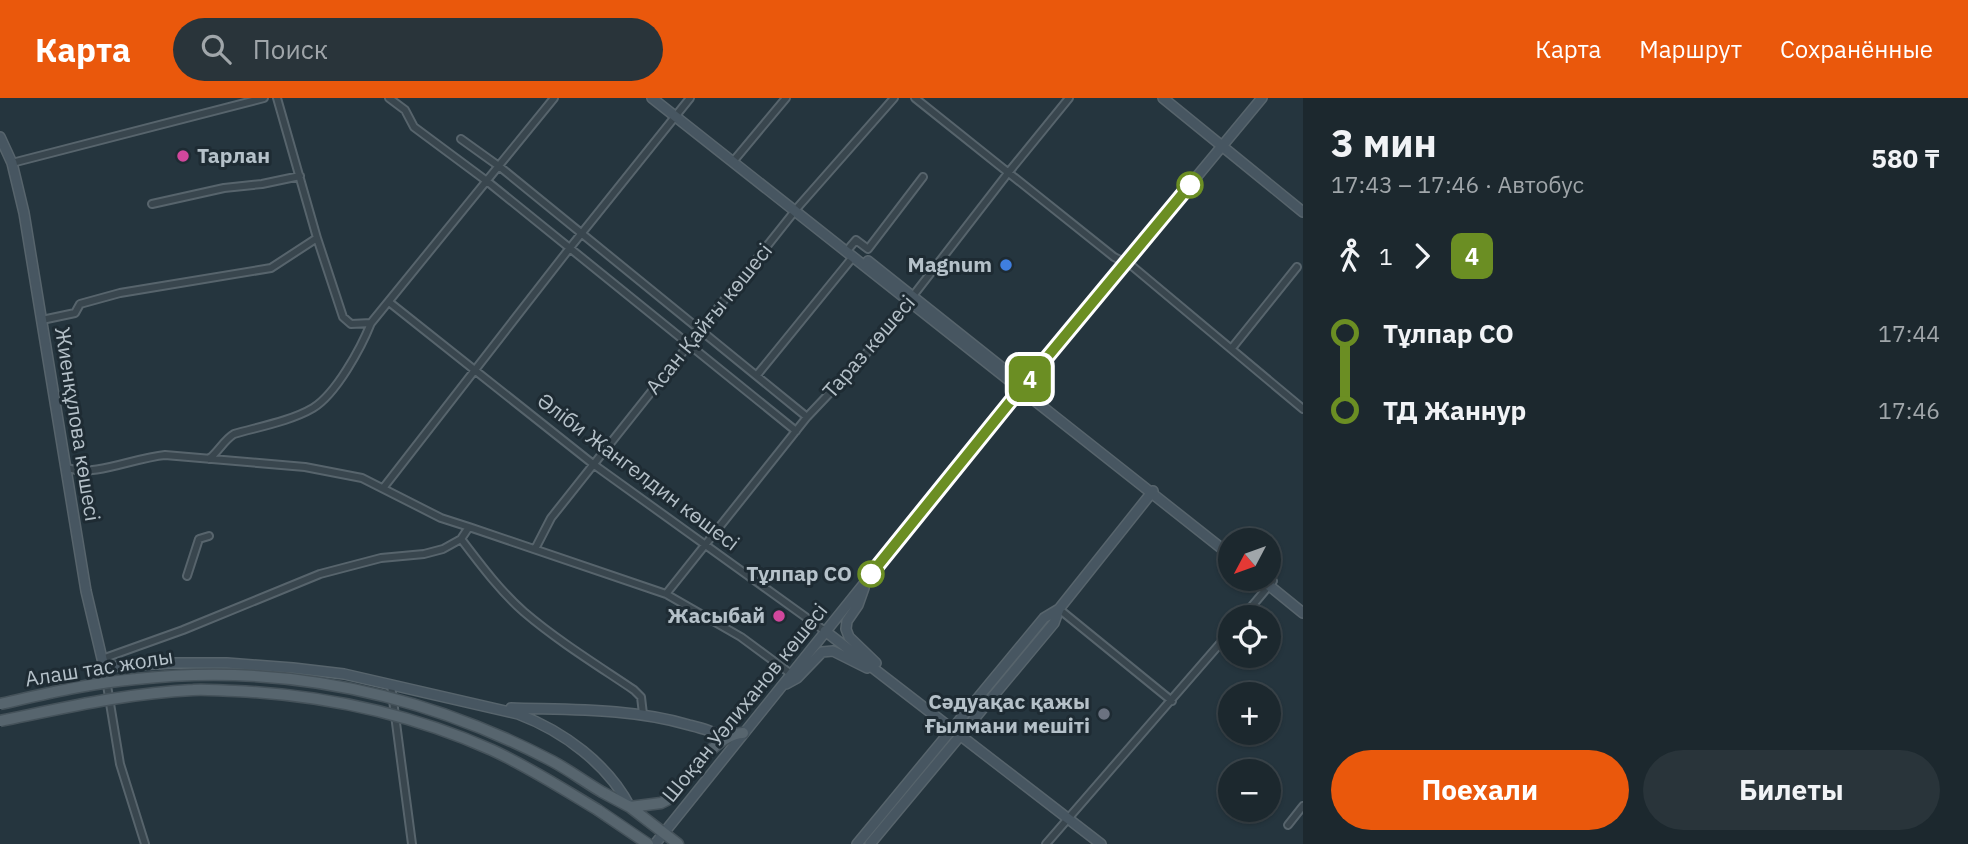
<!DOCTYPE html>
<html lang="ru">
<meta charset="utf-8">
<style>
body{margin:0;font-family:"IBM Plex Sans",sans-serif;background:#29343a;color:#f1f3f6;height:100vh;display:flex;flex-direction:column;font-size:26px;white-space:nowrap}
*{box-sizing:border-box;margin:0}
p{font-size:23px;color:#a0a6aa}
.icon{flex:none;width:38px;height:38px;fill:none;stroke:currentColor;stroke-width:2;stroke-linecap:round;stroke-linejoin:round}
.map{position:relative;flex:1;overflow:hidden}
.details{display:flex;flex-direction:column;background:#1c282e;width:665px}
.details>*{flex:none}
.badge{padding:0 14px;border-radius:10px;font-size:24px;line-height:46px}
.needle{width:46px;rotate:229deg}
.buttons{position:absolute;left:1218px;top:430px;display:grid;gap:14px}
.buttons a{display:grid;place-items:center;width:63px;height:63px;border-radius:50%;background:#1c282e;box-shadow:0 2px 5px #0004,0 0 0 2px #3a444a;font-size:35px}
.map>.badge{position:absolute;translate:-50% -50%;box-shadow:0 0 0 4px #fff}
.legs{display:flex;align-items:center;gap:10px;height:77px;padding:0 28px;font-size:23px}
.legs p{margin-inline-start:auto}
.headline{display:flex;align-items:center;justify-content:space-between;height:119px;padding:0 28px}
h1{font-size:38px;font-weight:700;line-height:52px}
.cta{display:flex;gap:14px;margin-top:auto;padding:14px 28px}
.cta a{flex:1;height:80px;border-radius:42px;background:#ea580c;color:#fff;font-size:28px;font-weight:700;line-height:80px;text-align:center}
.cta a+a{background:#29343a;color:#f1f3f6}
ul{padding:0 28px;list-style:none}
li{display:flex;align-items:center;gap:24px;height:77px;font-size:26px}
li i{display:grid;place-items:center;width:10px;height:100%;margin:0 9px;background:currentColor}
li i::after{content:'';width:18px;height:18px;margin:-9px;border:5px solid;border-radius:50%;background:#1c282e}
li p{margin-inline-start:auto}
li:first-child i{background:linear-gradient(#0000 50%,currentColor 0)}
li:last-child i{background:linear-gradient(currentColor 50%,#0000 0)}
header{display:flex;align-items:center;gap:42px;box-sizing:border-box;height:98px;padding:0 35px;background:#ea580c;color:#fff}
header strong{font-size:33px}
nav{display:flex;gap:38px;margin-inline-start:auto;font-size:24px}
.search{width:490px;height:63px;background:#29343a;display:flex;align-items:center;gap:18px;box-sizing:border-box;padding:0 24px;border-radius:38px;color:#a0a6aa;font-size:26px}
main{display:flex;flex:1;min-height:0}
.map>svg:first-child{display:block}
</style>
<header>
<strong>Карта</strong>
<div class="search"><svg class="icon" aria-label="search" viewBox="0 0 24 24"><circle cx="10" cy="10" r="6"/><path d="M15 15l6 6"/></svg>Поиск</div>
<nav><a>Карта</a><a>Маршрут</a><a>Сохранённые</a></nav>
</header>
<main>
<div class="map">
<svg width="1303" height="746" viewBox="0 0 1303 746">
<rect width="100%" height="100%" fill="#25353e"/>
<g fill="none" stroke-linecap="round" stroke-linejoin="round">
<g stroke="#57646c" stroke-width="10">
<path id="street" d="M277,0L317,140L343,219L351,226L371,225
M389,0L405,12L414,29L488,84L796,333
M915,0L1114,159L1132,168L1303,311
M461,41L500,69L807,319
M736,60L786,0
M12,65L264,0
M152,106L224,90L262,86L300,78
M850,149L856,142L868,151L923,79
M389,204L593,366L825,533
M42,222L75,215L80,206L120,195L271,170L317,140
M1232,250L1297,169
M757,277L853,159
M209,361C219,353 224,342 234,336C258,329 291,323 313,310C336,296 361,250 371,225L554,0
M67,370C96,379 133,360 165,357L305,369L362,380L441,420L469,429
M384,389L569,151L690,0
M461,441C480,466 500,493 524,514C558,543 597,567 634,592L641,599L643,616
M535,451L551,420L798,109L894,0
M187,478L199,441L209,438
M666,496L807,319L860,263L909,203L1008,75L1069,0
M1059,511L1172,603
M1242,520L1273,483
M102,561L183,532L320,476L381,460L424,456L443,451L461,441L469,429L666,496L741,539L791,576
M104,569L120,666L145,746
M391,587L412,746
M1288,727L1303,708
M1046,746L1230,534"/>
</g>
<g stroke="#57646c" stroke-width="12">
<path id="secondary" d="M652,0L1230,457
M1163,0L1303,114
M0,39L12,65L24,115L86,493L104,569L175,565H227L293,570L344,576L518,616C563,633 608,666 630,709
M868,163L1010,276
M1261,481L1303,515
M864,490L858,507L847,523L846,531L849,539L876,565
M825,533L1101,746
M786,586L797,580L822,554L833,553L867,570
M511,610C570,612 631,610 689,627C701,630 714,633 724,641
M655,746L1014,299L1262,0
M857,746L1044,520L1059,511
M870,746L1054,525L1059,511L1153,393"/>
</g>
<g stroke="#45525a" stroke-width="13">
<path id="primary" d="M602,694L630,709L678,746
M630,709L661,705L667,702C685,683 716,635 743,635
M598,712L648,746"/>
</g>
<use href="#street" stroke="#39464e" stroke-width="6"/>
<use href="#secondary" stroke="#475661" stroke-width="9"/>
<use href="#primary" stroke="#57656e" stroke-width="10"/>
<g stroke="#45525a" stroke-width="13" stroke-linecap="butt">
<path id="primary-bridge" d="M0,606C45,596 90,585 136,581C282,565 422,595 552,663C569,672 585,684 602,694
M0,623C64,610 127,595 193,592C207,591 221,593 235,593C324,597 411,616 492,652C529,669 563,691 598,712"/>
</g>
<use href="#primary-bridge" stroke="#57656e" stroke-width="10"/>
</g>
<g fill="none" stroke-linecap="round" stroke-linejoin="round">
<g stroke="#fff" stroke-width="16">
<path id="line-1" d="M871,476L1014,299L1190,87"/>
</g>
<use href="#line-1" stroke="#6b8e23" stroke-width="10"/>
</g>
<g fill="#d1479c" stroke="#1e2b33" stroke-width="2.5">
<circle cx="183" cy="58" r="7"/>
<circle cx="779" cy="518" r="7"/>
</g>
<g fill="#fff" stroke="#6b8e23" stroke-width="3.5">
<circle cx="1190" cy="87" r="12"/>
<circle cx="871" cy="476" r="12"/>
</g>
<circle fill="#3f7fe0" stroke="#1e2b33" stroke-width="2.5" cx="1006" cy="167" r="7"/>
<circle fill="#6b7280" stroke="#1e2b33" stroke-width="2.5" cx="1104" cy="616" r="7"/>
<g text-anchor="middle" stroke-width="6" stroke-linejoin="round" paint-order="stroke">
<g font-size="21" font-weight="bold" fill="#b5c1c9" stroke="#1e2b33" text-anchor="end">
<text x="197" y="65" text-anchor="start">Тарлан</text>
<text x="992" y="174">Magnum</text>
<text x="765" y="525">Жасыбай</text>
<text x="1090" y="611">Сәдуақас қажы<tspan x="1090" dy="24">Ғылмани мешіті</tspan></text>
</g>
<g font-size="21" fill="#b5c1c9" stroke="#1e2b33">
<text transform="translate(709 221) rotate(-51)" y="7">Асан Қайғы көшесі</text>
<text transform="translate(869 249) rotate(-49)" y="7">Тараз көшесі</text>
<text transform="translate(77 326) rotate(81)" y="7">Жиенқұлова көшесі</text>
<text transform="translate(638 374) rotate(37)" y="7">Әліби Жангелдин көшесі</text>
<text transform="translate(99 570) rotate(-9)" y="7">Алаш тас жолы</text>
<text transform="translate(745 605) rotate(-51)" y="7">Шоқан Уәлиханов көшесі</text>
</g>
<g font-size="21" font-weight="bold" fill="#b5c1c9" stroke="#1e2b33" text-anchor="end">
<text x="852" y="483">Тұлпар СО</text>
</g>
</g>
</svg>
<div class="buttons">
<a><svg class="needle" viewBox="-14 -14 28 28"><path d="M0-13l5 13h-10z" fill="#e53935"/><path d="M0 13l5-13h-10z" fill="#a0a6aa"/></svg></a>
<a><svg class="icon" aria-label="locate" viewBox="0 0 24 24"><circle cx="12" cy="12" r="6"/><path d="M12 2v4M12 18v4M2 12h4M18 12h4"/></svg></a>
<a>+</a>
<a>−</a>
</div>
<b class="badge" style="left:1030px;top:281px;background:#6b8e23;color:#fff">4</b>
</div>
<section class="details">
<div class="headline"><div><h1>3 мин</h1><p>17:43 – 17:46 · Автобус</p></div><b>580 ₸</b></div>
<div class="legs"><svg class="icon" aria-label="walk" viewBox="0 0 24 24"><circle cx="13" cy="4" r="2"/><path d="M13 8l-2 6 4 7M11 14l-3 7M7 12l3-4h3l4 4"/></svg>1<svg class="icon" aria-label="forward" viewBox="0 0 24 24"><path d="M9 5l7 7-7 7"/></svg><b class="badge" style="background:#6b8e23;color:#fff">4</b></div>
<ul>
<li><i style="color:#6b8e23"></i><b>Тұлпар СО</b><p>17:44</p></li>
<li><i style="color:#6b8e23"></i><b>ТД Жаннур</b><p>17:46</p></li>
</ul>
<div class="cta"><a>Поехали</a><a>Билеты</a></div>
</section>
</main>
